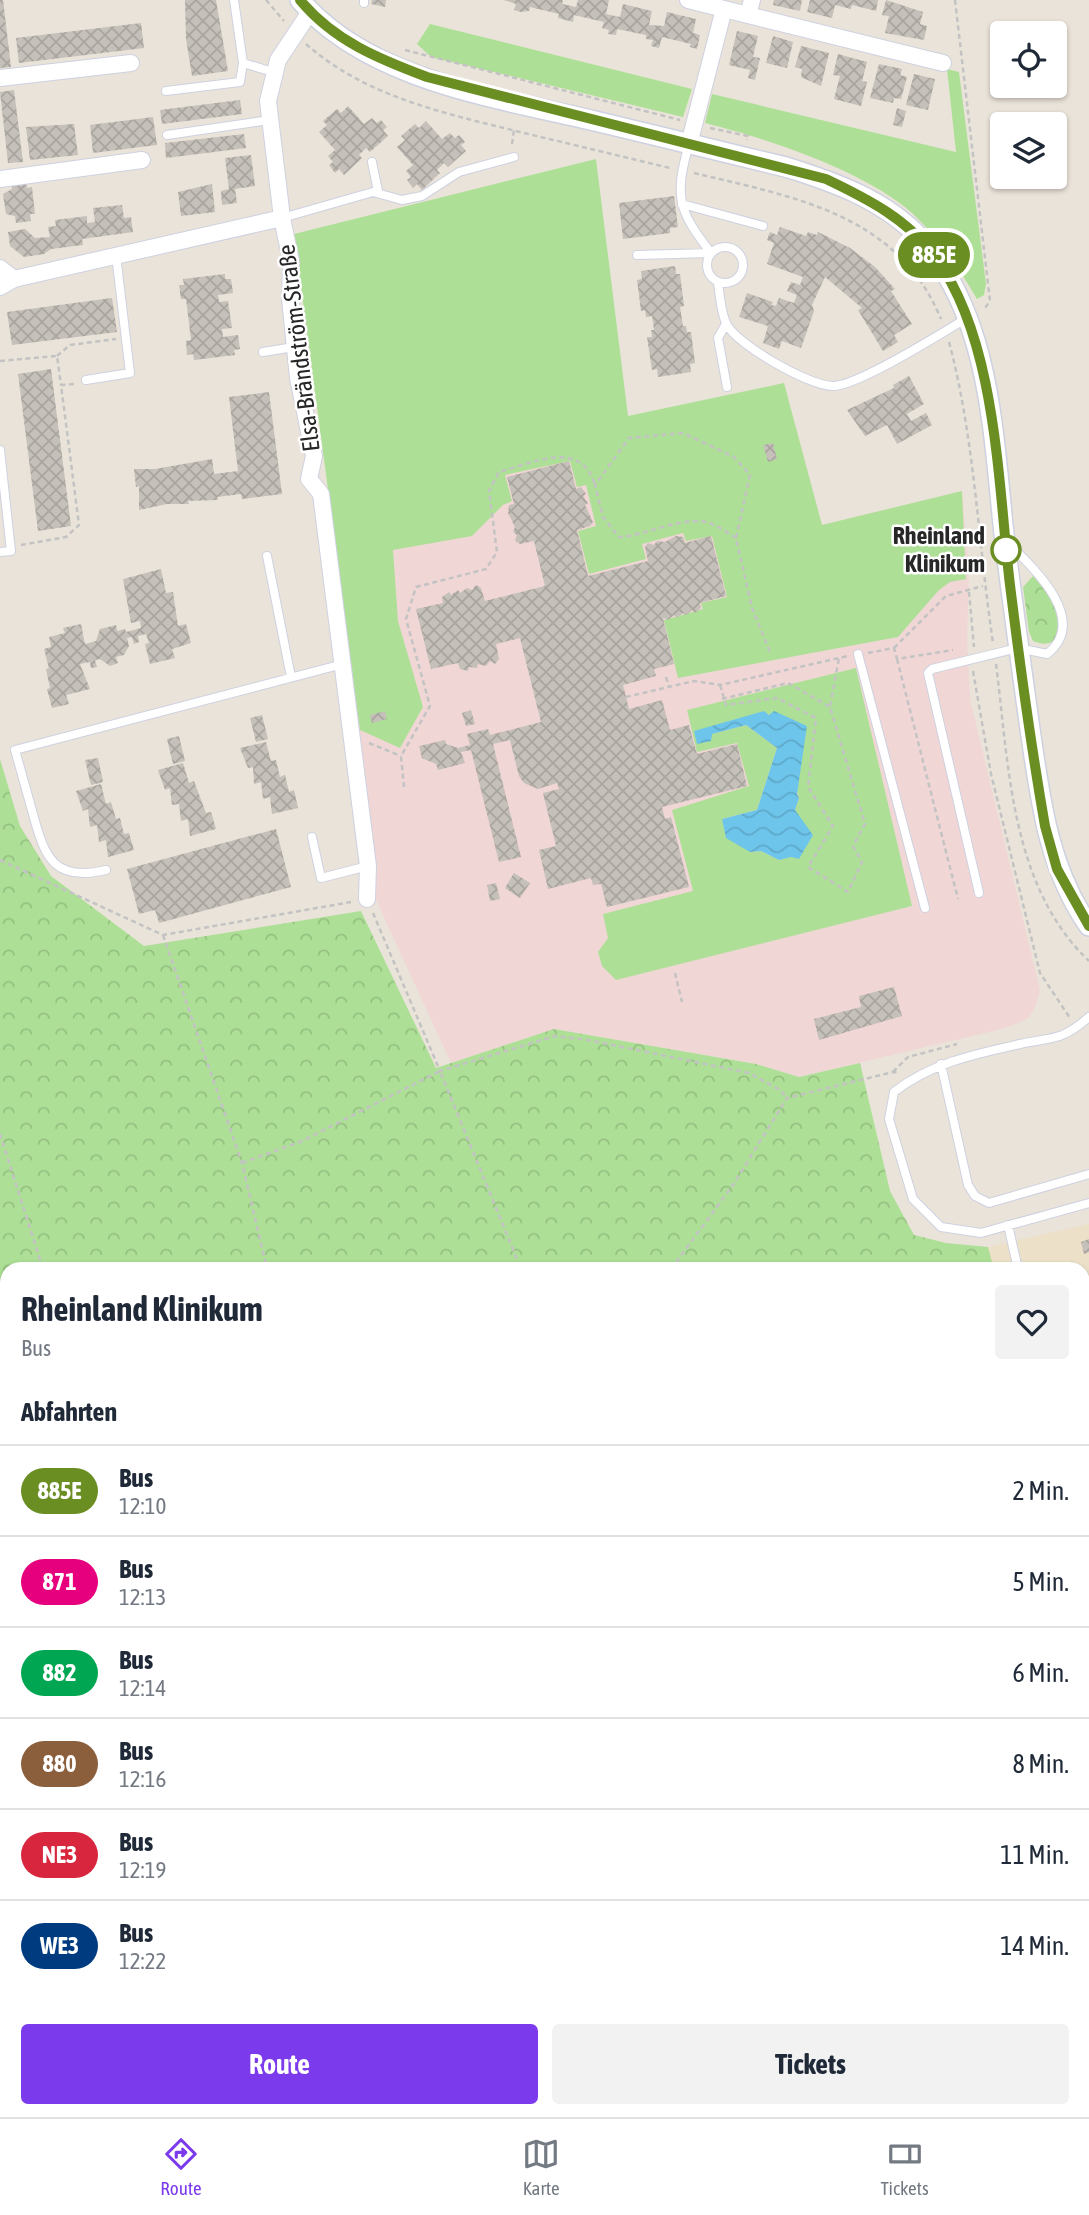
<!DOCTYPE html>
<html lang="de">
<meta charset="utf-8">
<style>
body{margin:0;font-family:"Asap Condensed",sans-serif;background:#f2f2f3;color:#1f2937;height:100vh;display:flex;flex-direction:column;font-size:26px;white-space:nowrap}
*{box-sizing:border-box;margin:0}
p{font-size:23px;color:#747a83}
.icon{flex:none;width:38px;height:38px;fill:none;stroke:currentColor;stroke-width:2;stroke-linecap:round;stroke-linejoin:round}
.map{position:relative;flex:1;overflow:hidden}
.sheet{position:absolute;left:0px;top:1262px;width:1090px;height:856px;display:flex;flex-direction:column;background:#fff;border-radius:21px 21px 0 0;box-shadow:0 2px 5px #0004}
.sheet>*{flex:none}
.badge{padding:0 14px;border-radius:23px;font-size:24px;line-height:46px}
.fabs{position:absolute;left:990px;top:21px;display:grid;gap:14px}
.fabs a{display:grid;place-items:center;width:77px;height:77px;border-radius:7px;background:#fff;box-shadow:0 2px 5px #0004;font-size:35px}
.map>.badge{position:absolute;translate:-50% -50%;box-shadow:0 0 0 4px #fff}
h2{padding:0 21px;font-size:26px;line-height:63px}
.round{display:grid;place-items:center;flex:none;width:74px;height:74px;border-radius:7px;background:#f2f2f3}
.overview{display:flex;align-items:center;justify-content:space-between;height:119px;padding:0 21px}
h1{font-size:33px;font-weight:700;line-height:52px}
.primary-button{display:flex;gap:14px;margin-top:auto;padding:14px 21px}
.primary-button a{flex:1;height:80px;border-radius:7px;background:#7c3aed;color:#fff;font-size:28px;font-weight:700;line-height:80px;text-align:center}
.primary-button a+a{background:#f2f2f3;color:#1f2937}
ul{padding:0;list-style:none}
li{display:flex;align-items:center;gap:21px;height:91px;padding:0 21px;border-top:2px solid #e0e1e3}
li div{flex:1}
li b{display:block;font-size:26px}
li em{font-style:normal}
li .badge{min-width:77px;font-weight:700;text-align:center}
.dock{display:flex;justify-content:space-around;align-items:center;height:98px;border-top:2px solid #e0e1e3;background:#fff;font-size:19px;color:#747a83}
.dock a{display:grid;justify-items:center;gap:4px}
.dock .current{color:#7c3aed}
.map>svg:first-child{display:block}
</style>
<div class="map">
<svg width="1089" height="2117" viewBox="0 0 1089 2117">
<defs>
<pattern id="forest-crowns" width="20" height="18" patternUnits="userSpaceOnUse" patternTransform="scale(1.75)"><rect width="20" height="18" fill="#ade096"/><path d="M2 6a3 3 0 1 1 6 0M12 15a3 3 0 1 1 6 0" fill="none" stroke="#95c081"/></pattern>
<pattern id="water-waves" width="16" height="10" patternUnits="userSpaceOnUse" patternTransform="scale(1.75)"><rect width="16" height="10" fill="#6dc5eb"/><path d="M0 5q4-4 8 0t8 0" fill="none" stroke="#5ea9ca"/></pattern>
<pattern id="building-cross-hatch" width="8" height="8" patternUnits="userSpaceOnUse" patternTransform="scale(1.75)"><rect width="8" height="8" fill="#c5c0b9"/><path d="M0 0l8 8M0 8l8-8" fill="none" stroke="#a9a59f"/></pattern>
</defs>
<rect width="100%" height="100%" fill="#eae3d9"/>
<path fill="#ece1c8" d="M1089,1224V1666L1083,1667V1269H963L991,1262L988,1247Z"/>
<path fill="#f1d6d6" d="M784,383L822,525L962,491L969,575L967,639L970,699L1040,990L1036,1005L1029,1018L1006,1028L799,1077L756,1064L554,1029L451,1063L376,900L361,748L328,493Z"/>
<path fill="#ade096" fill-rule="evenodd" d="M430,24L692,89L683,117L431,57L417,44Z
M947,69L959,72L986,284L984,295L977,299C958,267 939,238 912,213C865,171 766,138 705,123L712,94L956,152Z
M596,159L628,416L784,383L822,525L962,491L966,579L950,582L939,590L898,637L678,678L664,620L703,609L701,603L727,597L712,536L686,541L683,533L642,544L646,559L589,574L578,531L596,526L586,485L577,487L570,461L505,475L512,501L503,505L472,536L393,550L398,621L423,707L400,748L360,730L294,234Z
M856,668L912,906L616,980L602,966L598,952L608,938L603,914L693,891L672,810L749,786L737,743L697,752L687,710ZM771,714L799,798L795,810L791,856L779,860L761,851L750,852L722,819L757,810L777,748L746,725L712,734Z
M1089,1312V1440L1083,1441V1314Z
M0,1621L7,1626V1868L0,1862Z"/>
<path fill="url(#forest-crowns)" d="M1033,576L1056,603L1062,631C1053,643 1048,647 1033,641L1029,632L1023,587Z
M0,759L20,826L51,876L144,946L361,911L436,1068L554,1029L756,1064L799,1077L860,1063L890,1191L914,1235L946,1243L988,1247L992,1262L963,1269H7V1626L0,1621Z
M1089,1862V2106L1083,2107V1866Z
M7,1882V2110L1048,2111L989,2117H0V1889Z"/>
<path fill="url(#water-waves)" d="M764,711L769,715L774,711L807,726L797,794L799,798L795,810L813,835L799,859L791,857L779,860L761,851L750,852L726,838L722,819L757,810L777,748L746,725L712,734L711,741L697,744L694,731Z"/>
<path fill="url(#building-cross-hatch)" d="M0,0H3L11,67L0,68Z
M185,0H216L228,71L192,76L186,39Z
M372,0H386L385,7L371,4Z
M504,0H563L562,4L576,7L578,0H609L606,14L620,17L623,4L652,11L649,25L664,26L667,12L696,19L693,33L700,35L697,49L690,47L691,44L662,37L659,48L651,46L653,40L646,39V35L617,29L616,35L608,34L609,30L602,28L604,22L574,15L573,22L558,18L559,14L530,7L529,11L521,12L514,10L516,4Z
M774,0H802L800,11L773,5Z
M810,0H878L876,11L852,5L851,9L835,5L832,18L807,12Z
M886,0L923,12L920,24L927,26L924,40L885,33L889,16L882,15Z
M141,23L144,48L19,63L16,38Z
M737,31L758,36L753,57L760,58L755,80L748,78L750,70L729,65Z
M773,36L793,42L787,68L766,63Z
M801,46L829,53L821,86L801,77L802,69L795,67Z
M838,54L867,62L862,81L867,82L861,106L834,99L840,76L833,75Z
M879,64L902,69L900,75L907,77L901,99L894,98L893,103L870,98Z
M914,74L935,79L928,110L906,105Z
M14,90L23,162L8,163L0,92Z
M240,100L242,114L162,124L160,110Z
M348,106L364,124L372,118L377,123L381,120L387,127L383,130L388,136L370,152L366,148L359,155L362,158L344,175L339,169L335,173L329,165L333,162L328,156L335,150L319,132L327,125L323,121L337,109L341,113Z
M897,108L906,111L902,127L893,125Z
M153,117L157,145L93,153L90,125Z
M426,121L442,139L450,133L455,138L459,135L465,142L461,145L466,151L448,167L444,163L437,170L440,173L422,190L417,184L413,188L407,180L411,177L406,171L413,165L397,147L405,140L401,136L415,124L419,128Z
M74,124L78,155L30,160L26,127Z
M244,134L246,148L166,158L165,143Z
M251,155L255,186L235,189L237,203L222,205L221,191L229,189L225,158Z
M26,180L27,188L32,187L35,214H30L31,221L16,223L15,216L6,214L3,194L12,189L11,182Z
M212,184L215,212L181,216L178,192Z
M674,196L678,227L670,228V233L623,239L619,203Z
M122,205L124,218L131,217L133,232L82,239L83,245L51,249L44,254L24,257L10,246L8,232L25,229L35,238L50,237L48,227L56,226L55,220L87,216V223L95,222L93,208Z
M780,227L806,236L808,232L817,235L818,232L850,248L875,267L895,289L891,291L912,324L894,335L898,342L883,351L858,310L862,308L825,277L812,305L814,311L801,348L782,341L779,349L763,343L768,326L739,317L747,293L773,302L771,305L776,306L779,298L794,303L797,295L787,291L791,282L800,285L803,277L767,264L774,243L767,240L770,232L777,235Z
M675,266L676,274H680L684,306L680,307L683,326H686L687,332H691L695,363L690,364L691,372L658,377L657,369L652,370L647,337H652L651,330H654L652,316L646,317L645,310L641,311L637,280L642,279L641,271Z
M225,274V279H231L233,293L218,295L219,302L228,301L232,328L222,329L223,337L238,335L240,349L234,350L235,355L194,360L193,354L187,355L186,341L191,340L186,299H181L179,285H184L183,279Z
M112,298L117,332L12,345L7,312Z
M51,369L71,526L38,531L18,374Z
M909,376L924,404L907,414L911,421L926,413L932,425L897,444L887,425L865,436L847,410L894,388L893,385Z
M269,392L282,494L242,499L241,494L217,497L218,500L188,501L189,504H167L139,510V486L136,487L134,469H155L212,459L214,474L238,471L229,397Z
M773,443L777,459L768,462L763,445Z
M569,461L576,489L581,487L586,494L583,496L588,503L585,505L593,522L590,526L577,530L588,576L648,561L645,547L648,543L654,545L657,541L665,542L676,536L683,537L685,543L711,536L726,596L700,603L701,608L695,613L692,610L686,615L683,613L677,618L674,615L668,620L663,618L674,664L654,669L656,676L623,685L629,709L662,700L670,730L689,725L697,754L737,744L747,786L662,807L665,819L671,817L689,887L607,907L601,884L593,885L591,878L548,889L539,850L556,846L543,793L559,789L557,783L538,789L524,783L519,776L510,740L493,744L521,857L499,862L471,750L461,752L465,763L438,770L436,764L422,758L419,746L445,740L446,744L458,748L470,745L467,734L488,729L490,735L541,722L520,638L496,644L499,659L495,664L490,661L486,666L478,664L477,668L469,667L468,671L460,669L458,663L431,669L416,609L443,603L442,597L449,592L451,595L458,590L460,593L467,588L472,590L476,585L481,588L485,601L545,586L534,541L520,544L515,541L517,535L513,532L515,527L508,513L509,505L514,504L507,477Z
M161,569L166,593L173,592L178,626L186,624L191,643L172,649L175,658L150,664L145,644L149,643L146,634L138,636L139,642L134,644L132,637L127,638L129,646L124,655L116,657L118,663L110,666L100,659L95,660L97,667L91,668L90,662L80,664L90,689L66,695L69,704L52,708L47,689L50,688L46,669L49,668L44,649L51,647L49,637L65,633L63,628L81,624L85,644L96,641L100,629L116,625L117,631L125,629L126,632L141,628L140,621L131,623L123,579Z
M471,710L475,724L466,726L462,713Z
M385,711L387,719L372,723L370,715Z
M262,715L268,739L256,742L250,718Z
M179,736L185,761L173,764L167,739Z
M266,742L271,761L276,760L280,777L285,775L289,792L294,790L298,808L272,814L270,797L263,799L261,782L254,784L253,767L248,768L240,748Z
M98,758L103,782L91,785L85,760Z
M183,763L189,783L194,781L206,813L211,812L216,829L190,836L188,819L181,821L179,804L172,805L170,788L165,790L158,770Z
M101,784L106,804L111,802L116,819L120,818L124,834L129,833L134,850L108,857L106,840L99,842L97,825L90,827L88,809L83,811L76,791Z
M276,829L291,887L159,923L155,910L139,914L127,869Z
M514,873L530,883L520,898L505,888Z
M496,883L500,899L490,901L487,885Z
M894,987L902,1016L819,1040L814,1019L861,1007L859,996Z
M1089,1239V1252L1084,1254L1081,1242Z
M1089,1449V1511H1088L1083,1492V1451Z"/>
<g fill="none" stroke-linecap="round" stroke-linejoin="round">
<g stroke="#ced1e0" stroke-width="10">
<path id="service" d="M234,0L243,63L273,72
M364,3V0
M166,91L240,82L243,63
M167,135L270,120
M689,144C674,197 678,210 711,253
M372,162L378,191
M682,204L763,226
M282,218L373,192L402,200L422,196L459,172L514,157
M707 265a18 18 0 1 1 36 0a18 18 0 1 1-36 0Z
M637,255L711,253
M718,283C720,296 721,314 727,325C738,345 809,386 833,386C858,386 942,333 967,318
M726,324L718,338L727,387
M263,352L294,347
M86,380L130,373L116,255
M0,450L11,551L0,552
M267,556L291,677
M858,654L925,908
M312,837L321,878L368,866
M106,870C55,882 45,859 33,814C27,793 21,772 15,750L343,664
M979,893L928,673L932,669L1018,648L1047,654C1089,621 1037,571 1008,543
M1089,1017C1062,1041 1053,1037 1020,1044C975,1054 931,1063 894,1092L889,1119L913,1199L941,1227L981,1233L1089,1203
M941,1064L968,1185L975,1196L989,1203L1089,1174
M1008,1225L1018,1269"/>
</g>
<g stroke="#ced1e0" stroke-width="18">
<path id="minor" d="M688,0L748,15L752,0
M310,12L278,60L268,101L282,218L291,261L290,299L298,378L314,456L309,479L321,494L368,866L367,899
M748,15L943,63
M0,78L131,63
M689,144L724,9
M0,179L142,160
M0,268L14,279
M0,287L14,279L282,218"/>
</g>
<g stroke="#ced1e0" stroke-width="22">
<path id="tertiary" d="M300,0C367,80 498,98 595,121C659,136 722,152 786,167C834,182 885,200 920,238C993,319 993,440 1005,543C1013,607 1022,672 1031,736C1041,804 1049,869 1089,926"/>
</g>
<path stroke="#c3c3c3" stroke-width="2.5" stroke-dasharray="5 3.5" stroke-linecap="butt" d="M266,0L284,21
M955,0L990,301L984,309
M306,44C366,97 444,113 520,132C570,144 620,156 670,168
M405,50L680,120
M710,128L748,136L747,140
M512,144L514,130
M694,173C793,197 897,213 941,319
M949,342C975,440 978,543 993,643
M57,356L70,345L116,339
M0,361L57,356L61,385
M736,538C728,533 720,527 712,524C688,513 646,536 619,537L603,517L595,485L629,438L683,433L734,457L750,475L736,538L752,608L770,652
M21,545L66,537L79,525L61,385L74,384
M969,592L974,647
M894,648L946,596L983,586
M868,653L894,648L897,659L953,650
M897,659L958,899
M996,664C1009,765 1010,886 1089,961
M973,671L991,774L1040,973L1070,1018
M666,677L669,687
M720,685L726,705L777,698L816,718L808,787L833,826L808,867L848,892L862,862L853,846L865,824L830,707L839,658
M626,697L694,681L720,685L848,656
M722,699L788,683L830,707
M369,743L401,756
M404,787L401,756L430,706L406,619L416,587L486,569L497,552L489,491L499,472C533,463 581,438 595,485
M0,860L163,935L351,902
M373,913L440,1071L555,1036L588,1040L749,1073L780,1090L787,1098
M163,935L242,1163L267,1269
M675,973L682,1002
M893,1072L908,1057L957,1044
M0,1134L43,1269
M242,1163L302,1141L440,1071L521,1269
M671,1269L733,1185L787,1098L893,1072L900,1073
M0,1614L7,1621
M2,1616L7,1608
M0,1693L7,1685
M1083,1949L1089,1943
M938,2117L945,2110"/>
<use href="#service" stroke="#fff" stroke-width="8"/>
<use href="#minor" stroke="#fff" stroke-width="16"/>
<use href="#tertiary" stroke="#fff" stroke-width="19"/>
</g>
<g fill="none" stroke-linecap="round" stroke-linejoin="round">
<g stroke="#fff" stroke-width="16">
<path id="line" d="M300,0C334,41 379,59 427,77L826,179C868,199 909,220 936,258C997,342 998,485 1010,585C1020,666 1031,746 1045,826L1057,869L1089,926"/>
</g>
<use href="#line" stroke="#6b8e23" stroke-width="10"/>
</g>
<circle fill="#fff" stroke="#6b8e23" stroke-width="3.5" cx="1006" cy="550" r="14"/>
<g text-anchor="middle" stroke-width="5" stroke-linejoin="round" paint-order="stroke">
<g font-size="24" fill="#272727" stroke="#fff">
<text transform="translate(299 348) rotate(-97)" y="8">Elsa-Brändström-Straße</text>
</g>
<g font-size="24" font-weight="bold" fill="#272727" stroke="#fff" text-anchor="end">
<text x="985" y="544">Rheinland<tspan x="985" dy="28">Klinikum</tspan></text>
</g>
</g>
</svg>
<div class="fabs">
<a><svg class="icon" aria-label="locate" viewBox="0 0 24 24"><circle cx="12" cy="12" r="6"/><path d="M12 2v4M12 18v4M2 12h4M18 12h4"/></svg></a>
<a><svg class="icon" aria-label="layers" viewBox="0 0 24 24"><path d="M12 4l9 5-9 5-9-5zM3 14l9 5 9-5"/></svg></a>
</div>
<b class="badge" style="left:934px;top:255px;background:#6b8e23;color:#fff">885E</b>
<section class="sheet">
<div class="overview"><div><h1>Rheinland Klinikum</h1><p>Bus</p></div><a class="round"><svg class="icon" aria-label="heart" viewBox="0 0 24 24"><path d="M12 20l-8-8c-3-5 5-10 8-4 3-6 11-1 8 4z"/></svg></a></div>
<h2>Abfahrten</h2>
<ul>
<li><span class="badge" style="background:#6b8e23;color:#fff">885E</span><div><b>Bus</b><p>12:10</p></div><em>2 Min.</em></li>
<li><span class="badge" style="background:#e6007e;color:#fff">871</span><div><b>Bus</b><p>12:13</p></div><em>5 Min.</em></li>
<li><span class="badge" style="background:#00a651;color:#fff">882</span><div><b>Bus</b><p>12:14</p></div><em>6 Min.</em></li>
<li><span class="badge" style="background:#8b5e3c;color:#fff">880</span><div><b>Bus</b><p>12:16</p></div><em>8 Min.</em></li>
<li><span class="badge" style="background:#d7263d;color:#fff">NE3</span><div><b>Bus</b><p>12:19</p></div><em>11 Min.</em></li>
<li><span class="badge" style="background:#003b80;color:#fff">WE3</span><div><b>Bus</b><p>12:22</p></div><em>14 Min.</em></li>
</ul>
<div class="primary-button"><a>Route</a><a>Tickets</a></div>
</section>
</div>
<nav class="dock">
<a class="current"><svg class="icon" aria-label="directions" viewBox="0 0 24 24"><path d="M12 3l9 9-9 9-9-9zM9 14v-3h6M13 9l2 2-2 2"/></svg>Route</a>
<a><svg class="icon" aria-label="map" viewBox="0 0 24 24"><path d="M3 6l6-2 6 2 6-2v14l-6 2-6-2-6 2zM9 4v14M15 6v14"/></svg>Karte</a>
<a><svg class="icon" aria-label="tickets" viewBox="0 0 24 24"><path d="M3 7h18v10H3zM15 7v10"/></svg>Tickets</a>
</nav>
